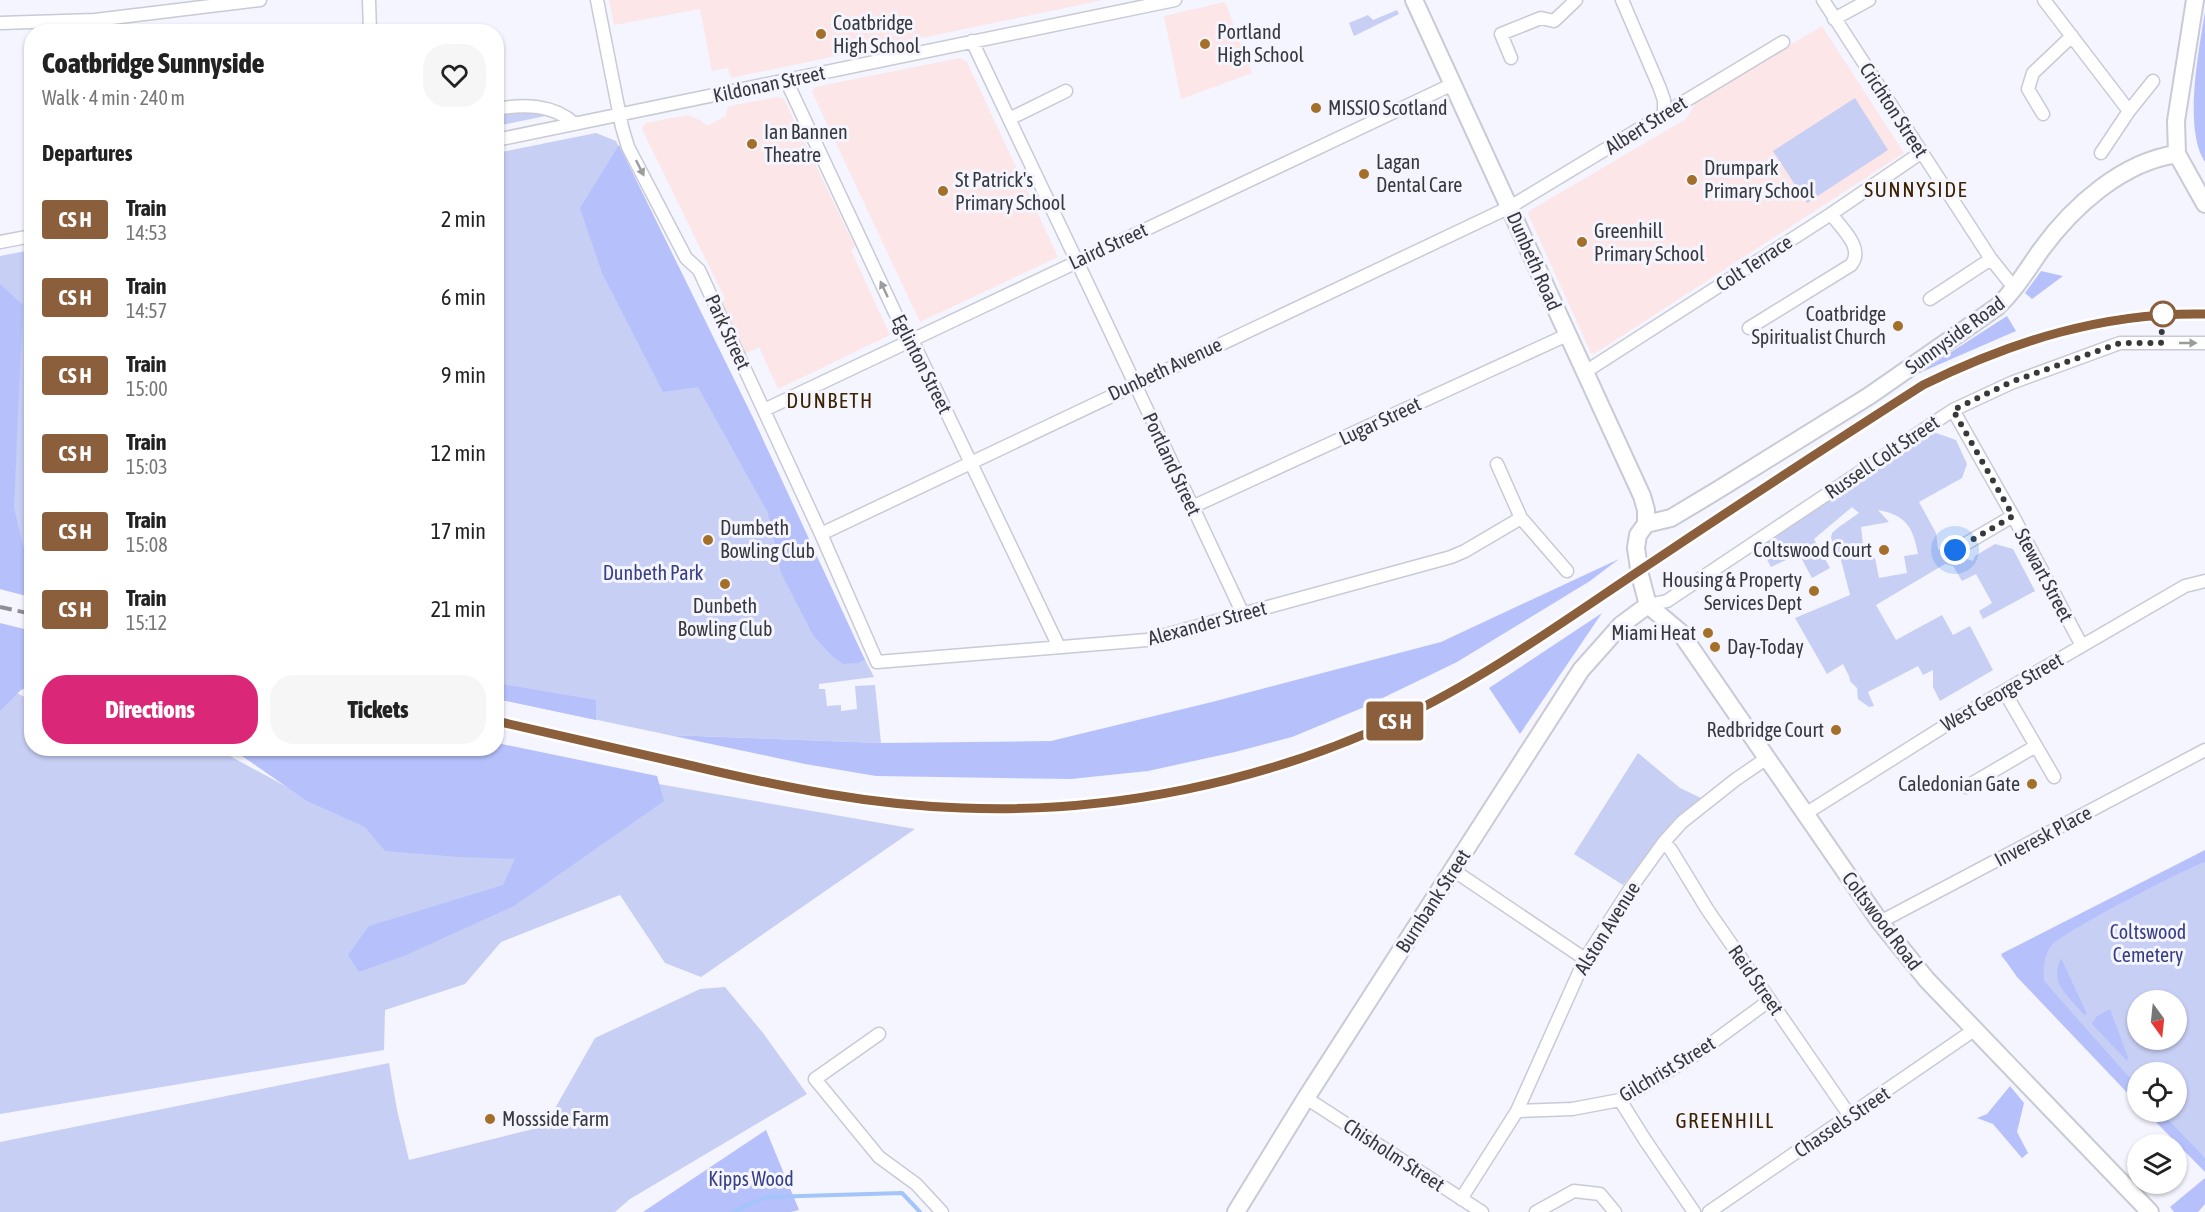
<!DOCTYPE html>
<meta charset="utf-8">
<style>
body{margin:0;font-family:"Asap Condensed",sans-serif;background:#f6f6f6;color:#222;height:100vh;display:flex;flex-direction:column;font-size:22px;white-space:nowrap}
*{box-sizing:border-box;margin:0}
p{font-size:20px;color:#767676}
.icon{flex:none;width:33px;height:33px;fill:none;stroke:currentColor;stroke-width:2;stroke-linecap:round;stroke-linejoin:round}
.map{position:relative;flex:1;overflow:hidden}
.panel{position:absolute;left:24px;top:24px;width:480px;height:732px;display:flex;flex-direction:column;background:#fff;border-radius:24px;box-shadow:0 2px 4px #0004}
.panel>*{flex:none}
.badge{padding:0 12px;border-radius:4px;font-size:21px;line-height:39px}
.needle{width:39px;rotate:165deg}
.controls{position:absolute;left:2127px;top:990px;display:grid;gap:12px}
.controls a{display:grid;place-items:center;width:60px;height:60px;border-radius:50%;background:#fff;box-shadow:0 2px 4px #0004;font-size:30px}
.you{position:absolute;width:30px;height:30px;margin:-15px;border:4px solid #fff;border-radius:50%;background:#1a73e8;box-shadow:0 0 0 9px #1a73e833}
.map>.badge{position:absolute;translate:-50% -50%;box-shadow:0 0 0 3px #fff}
h2{padding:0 18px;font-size:22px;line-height:54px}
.round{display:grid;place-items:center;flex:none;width:63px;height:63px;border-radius:24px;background:#f6f6f6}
.summary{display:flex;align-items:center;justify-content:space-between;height:102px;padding:0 18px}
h1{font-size:28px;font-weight:800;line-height:45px}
.primary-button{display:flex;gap:12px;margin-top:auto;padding:12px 18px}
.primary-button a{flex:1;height:69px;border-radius:24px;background:#db2777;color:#fff;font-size:24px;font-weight:800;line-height:69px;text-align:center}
.primary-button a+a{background:#f6f6f6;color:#222}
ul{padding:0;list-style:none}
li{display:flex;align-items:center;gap:18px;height:78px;padding:0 18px}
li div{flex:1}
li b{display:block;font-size:22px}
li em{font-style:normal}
li .badge{min-width:66px;font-weight:700;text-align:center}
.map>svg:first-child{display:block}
</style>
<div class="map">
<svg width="2205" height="1212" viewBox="0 0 2205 1212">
<rect width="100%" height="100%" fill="#f4f5fe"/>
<path fill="#fce6e7" d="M609,0H1103L731,78L728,68L712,71L700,9L614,25Z
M1225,2L1252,73L1181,99L1164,16Z
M1822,26L1904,153L1594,354L1591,353L1528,214L1529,211L1686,119L1698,100Z
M960,58L967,62L1058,257L920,322L812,92L815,87Z
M778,97L784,99L855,247L851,250L890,335L778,389L759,347L745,354L721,302L725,299L642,129L645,123L688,115L700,120L707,126L726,116L727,109L729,106Z"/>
<path fill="#c8cff5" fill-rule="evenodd" d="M1397,10L1399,14L1354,36L1349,23L1368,15L1373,20Z
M1855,98L1888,150L1807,203L1773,151Z
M522,109L550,115L497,126V113Z
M596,133L616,141L749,410L849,629L874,677L819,684V689H825L827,706L841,705V711L857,709L855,686L875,685L881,743L669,735L497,699V153Z
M31,250V597L0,589V256Z
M1925,429L1956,440L1967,464L1962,478L1919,502L1936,533L1938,549L1973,561L1975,556L1995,544L2013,549L2035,591L1983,619L1979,611L1992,603L1976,574L1962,581L1953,566L1945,564L1876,605L1896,640L1942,615L1953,635L1970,626L1993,670L1940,701L1933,687V670L1923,675L1918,666L1868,692L1874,706L1869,707L1858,699L1857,688L1850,681L1849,676L1843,664L1827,674L1795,618L1850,595L1841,560L1831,538L1832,533L1839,527L1859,513L1852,507L1814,539L1830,568L1812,578L1799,554L1771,567L1757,541ZM1878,510C1906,515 1913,527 1918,554L1904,556L1907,573L1879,578L1875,558L1862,560L1859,545L1863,544L1861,527L1889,522Z
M0,683L26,698L31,699L32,748L217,749L309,799L641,781L915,829L701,977L665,963L620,895L501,942L465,984L385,1010L384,1050L0,1114Z
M1638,753L1680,788L1701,798L1677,818L1623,885L1574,854Z
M2205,852V1169L2149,1112H2176V1072H2138L2137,1099L2001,956ZM2138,1000H2176V1040H2138Z
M725,987L763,1033L807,1094L630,1199L615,1212H0V1142L389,1063L397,1110L409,1160L545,1126L595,1038L700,989Z"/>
<path fill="#b6c1fc" d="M2205,11V162C2183,129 2199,50 2205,11Z
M619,145L755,422L865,660L858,663L843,664L831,655L813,635L781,573L768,513L698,387L663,392L602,273L580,208Z
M2041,271L2063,276L2032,299L2025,293Z
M0,284L23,305L14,508L31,577V597L0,589Z
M2007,316L2016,331L1917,374Z
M1619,559L1590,581L1457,662L1362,708L1292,737L1235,752L1148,771L1071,779L876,776L805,764L669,735L881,743L1051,741L1212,702L1441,642Z
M1602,613L1520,734L1489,688Z
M0,623L32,631L31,686L21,690L0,711Z
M496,683L596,700V720L497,699Z
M497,743L657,776L664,801L514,906L406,955L359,972L348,955L369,926L503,885L515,859L459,857L385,851L365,827L307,801L232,749L496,748Z
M2205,850V862C2186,868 2061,933 2051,946C2044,956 2043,970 2044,981L2137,1086V1103L2017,977L2001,954Z
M2061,958L2087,1014L2084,1015C2069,996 2048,983 2061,958Z
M2110,1009L2128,1057L2127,1061L2092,1024L2096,1017Z
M2010,1086L2024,1103L2017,1132L2028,1153L2022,1158L1993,1124L1977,1118L1987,1114Z
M2146,1112H2161L2205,1158V1172Z
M766,1130L799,1210L791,1212H643Z
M2205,1178V1204L2198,1212H2174L2170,1207Z"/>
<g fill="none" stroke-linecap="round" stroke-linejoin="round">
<path stroke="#a4c5fa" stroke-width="4" d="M733,1212L753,1202L768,1197L902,1193L920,1212"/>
<g stroke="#c8cad5" stroke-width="15">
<path id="street" d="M369,0L370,32
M597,0L622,127L628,147L686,258L699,270L821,534L877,662L1147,640L1451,557L1465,551L1521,518L1497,464
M1622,0L1659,86L1664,100V114
M1823,0L1991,259L2015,289
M2044,0L2129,111L2101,153
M1834,19L1869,0
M0,23L95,20L260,0
M972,41C1063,232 1154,422 1243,614
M1511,58L1501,34L1541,18L1554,21L1576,0
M786,80L905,334L912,340L1059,647
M496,109C524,104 553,104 575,124
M2129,111L2153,81
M2043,114L2028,89L2033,73L2072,36
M1009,119L1066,91
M496,140L1175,0
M0,242L32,236
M1930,299L1991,259
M1749,328L1851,265C1865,248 1841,228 1831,214
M1585,372L1831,214L1922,152
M764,410L1453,84
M1953,410L2013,516L2082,646
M1192,507L1567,335
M1521,518L1567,571
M821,534L1510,207L1783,42
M1955,550L2013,516
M1648,605L1667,601L1953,410L2011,383L2120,343H2205
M2036,746L2054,777
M1966,787L2036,746L2004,691
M1805,814L1951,722L2185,586L2205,581
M1664,842L1671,850L1707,909L1850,1116
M1453,870L1585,959
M1880,922L2205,750
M879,1034L815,1079L879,1157L916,1184L942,1212
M1306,1098L1482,1212
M1620,1100L1645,1140L1694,1212
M1517,1111L1572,1109L1620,1100L1698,1053L1770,1000
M1461,1199L1517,1111L1585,959L1630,889L1664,842L1682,822L1735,780L1767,758
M1536,1212L1574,1191L1600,1194L1615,1212
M1709,1212L1974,1030"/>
</g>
<g stroke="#c8cad5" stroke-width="20">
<path id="secondary" d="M1414,0L1642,496L1646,510V524
M2195,0L2176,121L2177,154L2205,204
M1636,548L1638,535L1646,524L1671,518L1716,491L1869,396L1997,307C2015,290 2027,270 2041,250C2073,206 2122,162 2177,154
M1640,575L1648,605
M1648,605L1680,632L1880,922L1927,980L2150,1212
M1236,1212L1306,1098L1581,670L1621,625L1648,605"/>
</g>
<use href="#street" stroke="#fff" stroke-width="12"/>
<use href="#secondary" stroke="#fff" stroke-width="16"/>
<path stroke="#8e8f95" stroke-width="4" stroke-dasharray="12 6" stroke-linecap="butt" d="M0,607L32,614
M496,721C562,736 628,751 693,766C764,783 835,799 907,805C1075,818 1246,791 1399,719C1478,681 1551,629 1624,581C1723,515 1823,449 1923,385C2013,341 2105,313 2205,314"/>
<g stroke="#c8cad5" stroke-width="20" stroke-linecap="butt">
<path id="secondary-bridge" d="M1636,548L1640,575"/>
</g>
<use href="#secondary-bridge" stroke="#fff" stroke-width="16"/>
</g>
<defs><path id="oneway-solid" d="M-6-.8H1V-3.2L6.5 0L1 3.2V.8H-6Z" transform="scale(1.5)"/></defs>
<g fill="#9c9c9e">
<use href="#oneway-solid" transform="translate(640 168) rotate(63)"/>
<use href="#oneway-solid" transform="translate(884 289) rotate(-115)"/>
<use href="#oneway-solid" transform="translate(2188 343)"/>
</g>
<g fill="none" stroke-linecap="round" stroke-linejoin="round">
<g stroke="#fff" stroke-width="14">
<path id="line" d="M496,721C562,736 628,751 693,766C782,787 870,805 962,808C1111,814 1264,782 1399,719C1488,677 1575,613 1657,559C1745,500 1834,442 1923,385C2013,341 2104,312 2205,314"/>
</g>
<use href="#line" stroke="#8b5e3c" stroke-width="9"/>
<path stroke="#38393d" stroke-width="6" stroke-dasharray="0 10.8" d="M1955,550L2013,516L1953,410L2011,382L2120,343H2161L2163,314"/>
</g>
<g fill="#a47029" stroke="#f4f5fe" stroke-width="2">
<circle cx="821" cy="34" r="6"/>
<circle cx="1205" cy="44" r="6"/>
<circle cx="1316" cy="108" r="6"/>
<circle cx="752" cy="144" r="6"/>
<circle cx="1364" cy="174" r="6"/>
<circle cx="1692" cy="180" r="6"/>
<circle cx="943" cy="191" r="6"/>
<circle cx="1582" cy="242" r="6"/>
<circle cx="1898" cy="326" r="6"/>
<circle cx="708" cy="540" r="6"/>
<circle cx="1884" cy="550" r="6"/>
<circle cx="725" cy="584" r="6"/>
<circle cx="1814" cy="591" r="6"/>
<circle cx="1708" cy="633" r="6"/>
<circle cx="1715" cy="647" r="6"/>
<circle cx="1836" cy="730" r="6"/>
<circle cx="2032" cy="784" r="6"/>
<circle cx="490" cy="1119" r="6"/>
</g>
<circle fill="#fff" stroke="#8b5e3c" stroke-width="3" cx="2163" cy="314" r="12"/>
<g text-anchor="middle" stroke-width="6" stroke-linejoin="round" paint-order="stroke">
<g font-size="20" fill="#38393d" stroke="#f4f5fe" text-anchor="start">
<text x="833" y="30">Coatbridge<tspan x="833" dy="23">High School</tspan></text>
<text x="1217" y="39">Portland<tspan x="1217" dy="23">High School</tspan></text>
<text x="1328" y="115">MISSIO Scotland</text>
<text x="764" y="139">Ian Bannen<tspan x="764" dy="23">Theatre</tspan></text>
<text x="1376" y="169">Lagan<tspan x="1376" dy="23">Dental Care</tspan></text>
<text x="1704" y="175">Drumpark<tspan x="1704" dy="23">Primary School</tspan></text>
<text x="955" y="187">St Patrick's<tspan x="955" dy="23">Primary School</tspan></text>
<text x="1594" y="238">Greenhill<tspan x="1594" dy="23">Primary School</tspan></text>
<text x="1886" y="321" text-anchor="end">Coatbridge<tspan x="1886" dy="23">Spiritualist Church</tspan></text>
<text x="720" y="535">Dumbeth<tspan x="720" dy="23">Bowling Club</tspan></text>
<text x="1872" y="557" text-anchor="end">Coltswood Court</text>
<text x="1802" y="587" text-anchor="end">Housing &amp; Property<tspan x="1802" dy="23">Services Dept</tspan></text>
<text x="725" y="613" text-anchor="middle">Dunbeth<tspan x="725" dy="23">Bowling Club</tspan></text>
<text x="1696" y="640" text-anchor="end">Miami Heat</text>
<text x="1727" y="654">Day-Today</text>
<text x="1824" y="737" text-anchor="end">Redbridge Court</text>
<text x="2020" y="791" text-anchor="end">Caledonian Gate</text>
<text x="502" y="1126">Mossside Farm</text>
</g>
<g font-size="20" fill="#38393d" stroke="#f4f5fe">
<text transform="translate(769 84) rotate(-12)" y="7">Kildonan Street</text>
<text transform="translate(1894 110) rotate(57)" y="7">Crichton Street</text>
<text transform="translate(1646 125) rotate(-32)" y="7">Albert Street</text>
<text transform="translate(1108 246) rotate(-25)" y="7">Laird Street</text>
<text transform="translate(1534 261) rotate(66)" y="7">Dunbeth Road</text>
<text transform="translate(1754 263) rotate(-33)" y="7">Colt Terrace</text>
<text transform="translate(728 332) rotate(65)" y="7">Park Street</text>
<text transform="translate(1955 335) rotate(-36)" y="7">Sunnyside Road</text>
<text transform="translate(922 364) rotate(63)" y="7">Eglinton Street</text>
<text transform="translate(1165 369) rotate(-25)" y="7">Dunbeth Avenue</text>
<text transform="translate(1380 421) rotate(-25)" y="7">Lugar Street</text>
<text transform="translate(1882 457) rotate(-34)" y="7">Russell Colt Street</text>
<text transform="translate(1172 464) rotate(65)" y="7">Portland Street</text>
<text transform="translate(2044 575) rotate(62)" y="7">Stewart Street</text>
<text transform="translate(1207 623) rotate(-15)" y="7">Alexander Street</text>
<text transform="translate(2002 692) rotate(-30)" y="7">West George Street</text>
<text transform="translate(2043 836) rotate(-28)" y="7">Inveresk Place</text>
<text transform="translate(1433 901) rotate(-57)" y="7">Burnbank Street</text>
<text transform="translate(1882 921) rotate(53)" y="7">Coltswood Road</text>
<text transform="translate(1607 928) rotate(-58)" y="7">Alston Avenue</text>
<text transform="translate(1756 980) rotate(55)" y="7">Reid Street</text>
<text transform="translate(1667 1069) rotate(-31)" y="7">Gilchrist Street</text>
<text transform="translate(1842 1122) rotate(-34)" y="7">Chassels Street</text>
<text transform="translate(1394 1155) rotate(33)" y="7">Chisholm Street</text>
</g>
<g font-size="20" fill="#383e83" stroke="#f4f5fe">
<text x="653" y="580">Dunbeth Park</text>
<text x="2148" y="939">Coltswood<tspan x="2148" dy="23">Cemetery</tspan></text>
<text x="751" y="1186">Kipps Wood</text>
</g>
<g font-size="21" letter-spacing="1.5" fill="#3c2301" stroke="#f4f5fe">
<text x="1916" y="197">SUNNYSIDE</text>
<text x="830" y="408">DUNBETH</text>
<text x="1725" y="1128">GREENHILL</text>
</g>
</g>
</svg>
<div class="controls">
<a><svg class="needle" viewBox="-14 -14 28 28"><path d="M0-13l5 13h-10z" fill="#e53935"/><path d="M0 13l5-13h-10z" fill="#767676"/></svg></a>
<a><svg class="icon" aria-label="locate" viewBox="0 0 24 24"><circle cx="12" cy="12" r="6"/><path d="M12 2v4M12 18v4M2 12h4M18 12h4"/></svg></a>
<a><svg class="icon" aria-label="layers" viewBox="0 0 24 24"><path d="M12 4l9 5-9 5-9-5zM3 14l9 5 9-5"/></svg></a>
</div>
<div class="you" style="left:1955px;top:550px"></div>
<b class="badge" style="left:1395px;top:721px;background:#8b5e3c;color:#fff">CS H</b>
<section class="panel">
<div class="summary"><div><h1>Coatbridge Sunnyside</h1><p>Walk · 4 min · 240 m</p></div><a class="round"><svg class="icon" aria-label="heart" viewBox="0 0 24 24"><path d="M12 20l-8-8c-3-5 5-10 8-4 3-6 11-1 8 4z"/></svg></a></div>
<h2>Departures</h2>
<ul>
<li><span class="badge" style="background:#8b5e3c;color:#fff">CS H</span><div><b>Train</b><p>14:53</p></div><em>2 min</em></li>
<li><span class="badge" style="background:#8b5e3c;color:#fff">CS H</span><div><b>Train</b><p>14:57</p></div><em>6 min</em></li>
<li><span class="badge" style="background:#8b5e3c;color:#fff">CS H</span><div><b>Train</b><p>15:00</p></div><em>9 min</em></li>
<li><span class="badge" style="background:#8b5e3c;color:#fff">CS H</span><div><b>Train</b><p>15:03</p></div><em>12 min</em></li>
<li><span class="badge" style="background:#8b5e3c;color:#fff">CS H</span><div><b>Train</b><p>15:08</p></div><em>17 min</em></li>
<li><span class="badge" style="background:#8b5e3c;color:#fff">CS H</span><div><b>Train</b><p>15:12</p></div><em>21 min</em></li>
</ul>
<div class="primary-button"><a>Directions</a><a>Tickets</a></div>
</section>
</div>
